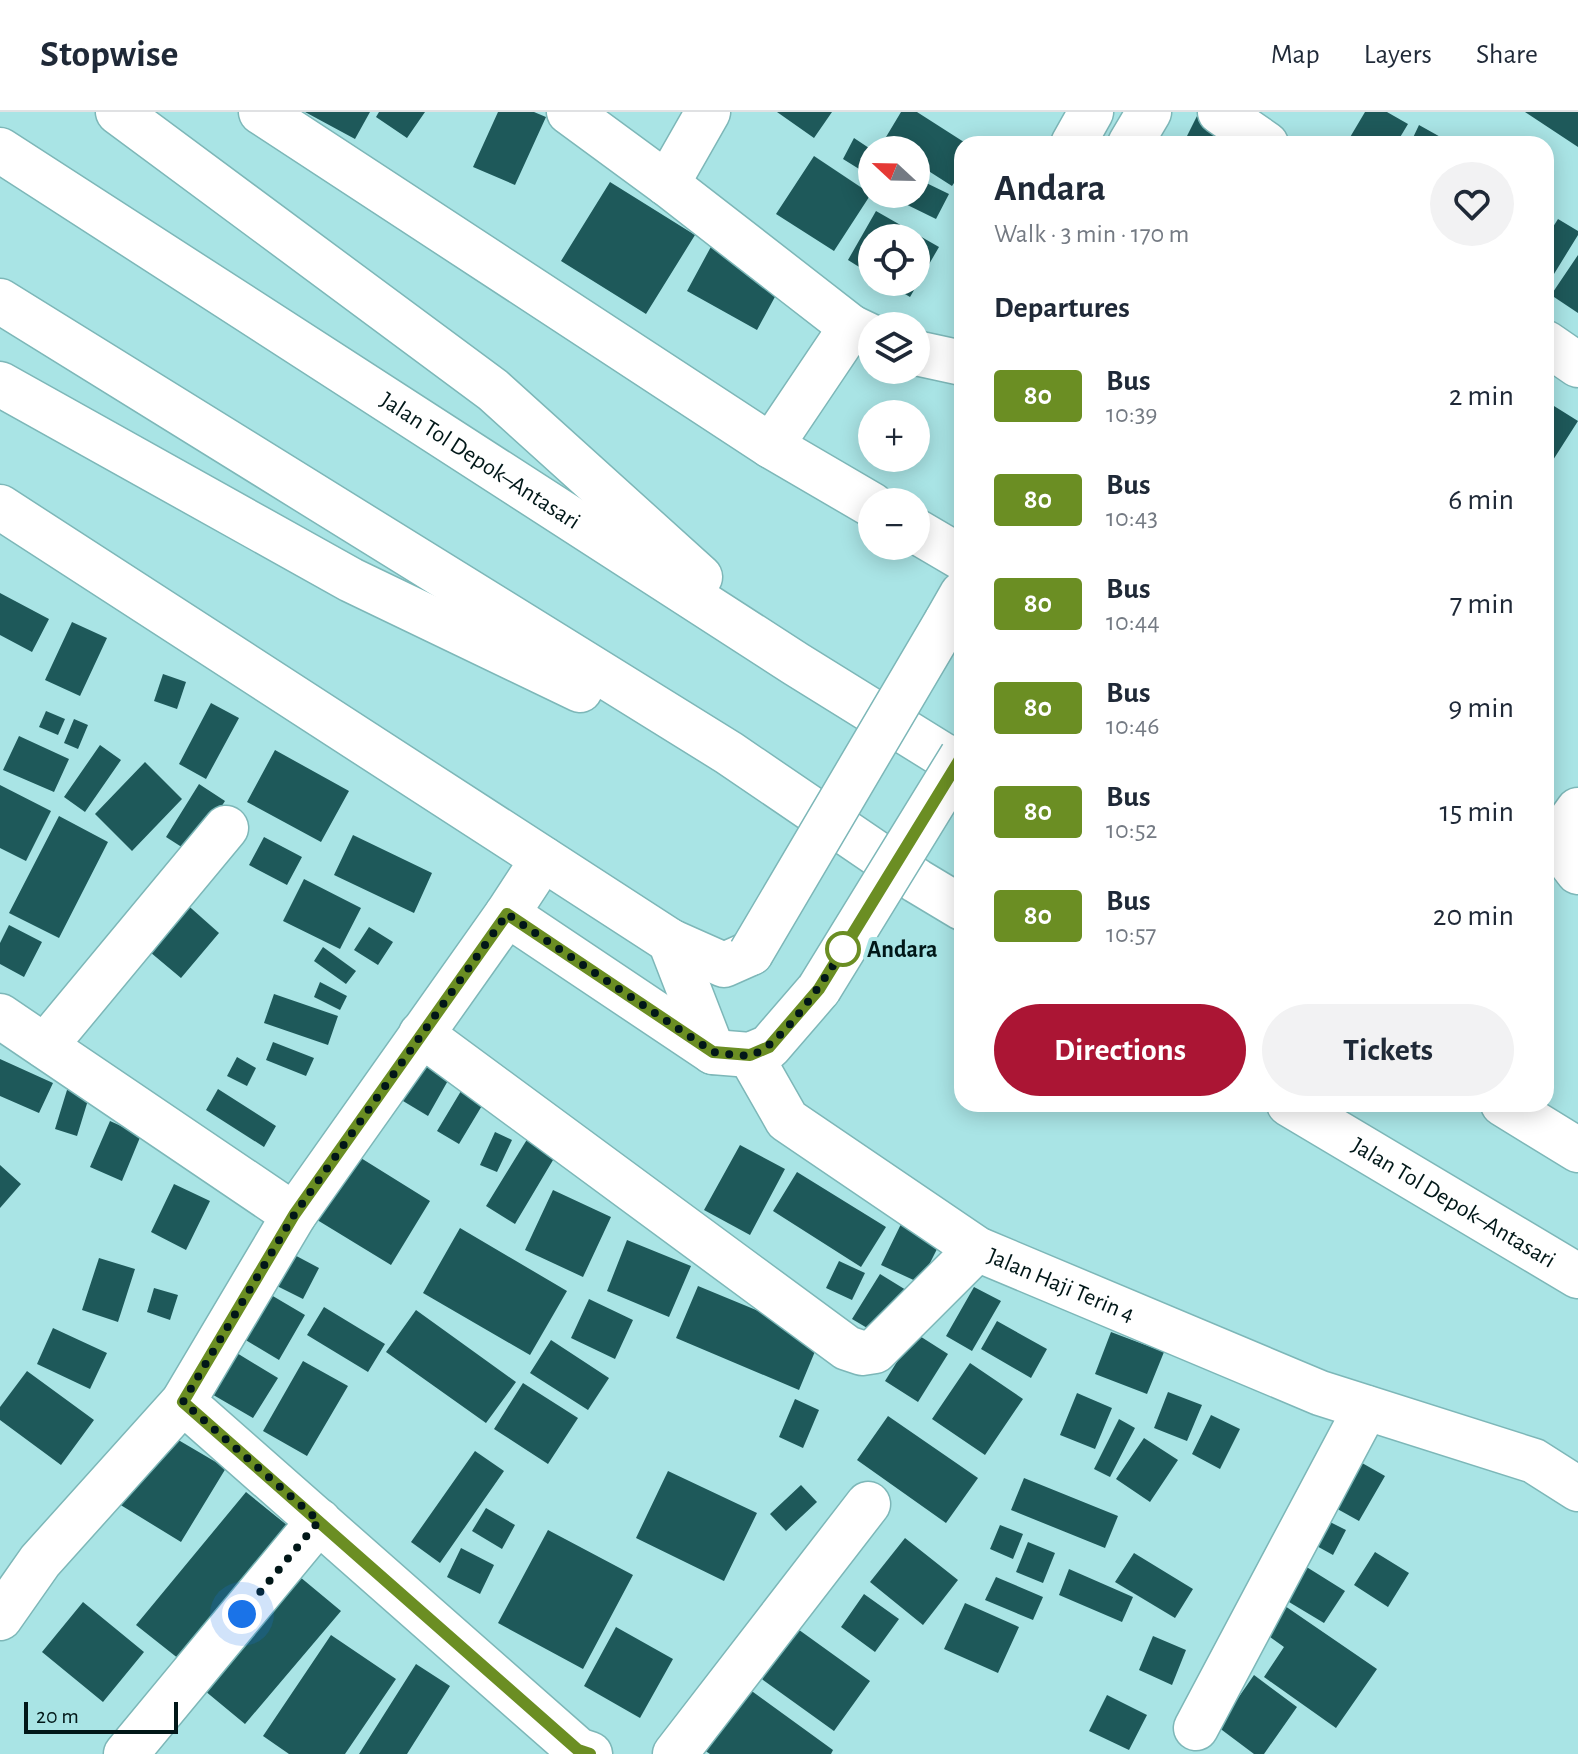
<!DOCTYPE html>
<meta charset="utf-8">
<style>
body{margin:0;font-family:"Alegreya Sans",sans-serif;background:#f2f2f3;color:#1f2937;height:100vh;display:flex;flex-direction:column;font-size:30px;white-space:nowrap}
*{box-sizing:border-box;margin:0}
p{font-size:26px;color:#747a83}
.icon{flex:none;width:44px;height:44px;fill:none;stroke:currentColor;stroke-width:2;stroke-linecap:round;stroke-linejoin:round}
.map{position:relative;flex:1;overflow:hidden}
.details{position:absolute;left:954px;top:24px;width:600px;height:976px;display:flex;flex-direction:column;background:#fff;border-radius:24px;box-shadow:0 4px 20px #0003}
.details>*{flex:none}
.badge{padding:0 16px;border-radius:6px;font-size:28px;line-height:52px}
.needle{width:52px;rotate:292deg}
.controls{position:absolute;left:858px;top:24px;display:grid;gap:16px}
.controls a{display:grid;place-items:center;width:72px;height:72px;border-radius:50%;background:#fff;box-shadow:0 4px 20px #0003;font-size:40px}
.scale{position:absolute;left:24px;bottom:20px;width:154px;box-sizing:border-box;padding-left:8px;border:4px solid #011718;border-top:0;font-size:22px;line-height:28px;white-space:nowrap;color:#011718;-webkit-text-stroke:6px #a9e4e5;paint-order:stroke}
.you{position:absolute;width:40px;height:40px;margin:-20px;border:6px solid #fff;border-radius:50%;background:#1a73e8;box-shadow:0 0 0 12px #1a73e833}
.map>.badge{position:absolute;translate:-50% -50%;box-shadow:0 0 0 4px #fff}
h2{padding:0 40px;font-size:30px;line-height:72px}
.round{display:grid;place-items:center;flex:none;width:84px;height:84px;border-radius:42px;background:#f2f2f3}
.headline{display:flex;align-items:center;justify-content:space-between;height:136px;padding:0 40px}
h1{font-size:38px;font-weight:600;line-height:60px}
.primary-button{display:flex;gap:16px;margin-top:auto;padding:16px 40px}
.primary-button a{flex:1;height:92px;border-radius:48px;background:#ab1534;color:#fff;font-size:32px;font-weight:600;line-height:92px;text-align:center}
.primary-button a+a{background:#f2f2f3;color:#1f2937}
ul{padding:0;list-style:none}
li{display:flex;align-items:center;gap:24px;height:104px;padding:0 40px}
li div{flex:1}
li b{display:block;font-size:30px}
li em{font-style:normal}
li .badge{min-width:88px;font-weight:700;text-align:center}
header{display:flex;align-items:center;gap:48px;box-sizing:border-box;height:112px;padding:0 40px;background:#fff;border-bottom:2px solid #e0e1e3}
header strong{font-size:38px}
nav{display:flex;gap:44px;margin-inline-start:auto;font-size:28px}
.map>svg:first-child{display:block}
</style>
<header>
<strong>Stopwise</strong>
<nav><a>Map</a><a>Layers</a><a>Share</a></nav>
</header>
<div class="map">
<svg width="1578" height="1642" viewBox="0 0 1578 1642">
<rect width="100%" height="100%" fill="#a9e4e5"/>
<path fill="#1e595a" d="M305,0H370L355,27Z
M379,0H425L407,26L376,5Z
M498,0H534L546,5L515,73L473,55Z
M777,0H832L814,26Z
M901,0H917L967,32H962V59L952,74L916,51V38H896L883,30Z
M1199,0L1245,32H1183Z
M1365,0H1387L1408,12L1396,32H1346Z
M1525,0H1578V35Z
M1419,13L1453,32H1410Z
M854,26L872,38V65L843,47Z
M814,44L871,82L834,139L776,102Z
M916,66L949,82L936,107L885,82H916Z
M610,70L695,123L646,202L561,149Z
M876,99L939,135L910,185L885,170H916V126H872V163L848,148Z
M1558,107L1578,119V123L1546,175V126Z
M713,131L783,170L757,218L687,179Z
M1578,143V201L1551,183Z
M1546,289L1578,309L1546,359Z
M0,481L49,507L32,540L0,523Z
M72,510L107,526L80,584L45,568Z
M163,562L186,570L177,597L154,589Z
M211,591L239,606L206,667L179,652Z
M46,599L65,607L58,623L39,615Z
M74,607L88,613L78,637L64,631Z
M19,624L69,647L54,680L3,658Z
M100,633L121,648L85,700L64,685Z
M275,638L349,679L321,730L247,690Z
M145,650L182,687L132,739L95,702Z
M199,672L225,689L191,741L166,725Z
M0,673L51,699L26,749L0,736Z
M59,704L108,730L59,826L9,801Z
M353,723L432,761L414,801L334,763Z
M264,725L302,745L287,773L249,753Z
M304,767L361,796L340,837L283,809Z
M183,789L219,821L181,866L144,835Z
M9,813L42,830L24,865L0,852V831Z
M369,815L393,830L378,853L354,838Z
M323,835L356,859L346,872L314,849Z
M320,870L347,884L340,898L314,885Z
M274,882L338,904L328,933L264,911Z
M273,930L314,946L306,964L266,948Z
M411,942L450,965L428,1004L388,980Z
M237,945L256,956L247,974L227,964Z
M0,947L53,971L39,1001L0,984Z
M470,964L492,977L459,1032L437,1019Z
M71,965L93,972L77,1024L55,1017Z
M218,977L276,1014L264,1035L206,998Z
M110,1009L141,1023L122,1069L90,1055Z
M495,1020L512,1028L497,1060L480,1053Z
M531,1021L559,1038L515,1112L486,1094Z
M740,1033L785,1057L750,1123L704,1098Z
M348,1038L430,1089L391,1153L309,1103Z
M0,1053L21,1072L0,1096Z
M797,1060L886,1115L861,1155L773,1099Z
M174,1072L210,1089L186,1138L151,1120Z
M553,1078L611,1105L583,1165L525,1138Z
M903,1108L942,1127L920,1171L881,1153Z
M460,1116L567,1179L530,1243L423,1181Z
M627,1128L691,1154L669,1205L607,1179Z
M287,1139L319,1156L303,1187L271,1171Z
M99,1146L135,1157L118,1210L82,1198Z
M839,1149L865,1161L852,1188L826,1176Z
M880,1162L906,1178L879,1223L852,1207Z
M698,1174L821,1225L799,1278L676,1226Z
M974,1175L1001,1189L972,1239L946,1224Z
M154,1176L178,1183L170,1208L147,1200Z
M266,1180L305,1203L279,1248L239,1224Z
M589,1187L633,1208L615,1247L571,1226Z
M324,1195L385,1232L368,1260L307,1223Z
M416,1198L516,1270L486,1311L386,1240Z
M997,1209L1047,1237L1031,1266L981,1237Z
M53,1216L107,1241L90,1277L37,1252Z
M1111,1220L1164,1240L1147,1282L1095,1262Z
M915,1221L948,1242L918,1290L885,1269Z
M551,1228L609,1266L588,1298L530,1261Z
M227,1235L278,1266L253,1306L203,1277Z
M303,1249L348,1274L307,1344L263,1319Z
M970,1251L1023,1287L985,1343L932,1307Z
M27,1259L94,1308L61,1353L0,1308V1295Z
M523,1271L578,1306L548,1352L494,1317Z
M1168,1280L1202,1293L1187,1329L1154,1316Z
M1077,1281L1112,1296L1095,1337L1060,1323Z
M795,1287L819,1298L803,1336L779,1325Z
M1211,1303L1240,1317L1220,1357L1192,1342Z
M888,1304L978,1366L946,1411L857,1348Z
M1119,1307L1135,1316L1110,1365L1094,1357Z
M163,1319L226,1356L181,1430L119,1392Z
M1144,1326L1178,1348L1150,1390L1116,1367Z
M475,1339L504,1359L440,1451L411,1430Z
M1348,1343L1385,1364L1359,1409L1323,1389Z
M668,1359L757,1401L724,1469L636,1426Z
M1024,1366L1118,1404L1105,1436L1011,1398Z
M801,1373L817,1390L786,1419L770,1402Z
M246,1380L293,1418L184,1551L136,1513Z
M486,1396L515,1413L502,1437L472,1419Z
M1316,1403L1346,1418L1333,1443L1304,1427Z
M1000,1413L1023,1422L1013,1447L990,1437Z
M548,1418L633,1463L583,1557L498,1511Z
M905,1426L958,1468L923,1513L870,1470Z
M1028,1430L1055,1441L1043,1471L1016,1460Z
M461,1436L494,1453L480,1482L447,1465Z
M1375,1440L1409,1461L1388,1495L1354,1473Z
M1134,1441L1193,1477L1175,1506L1115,1470Z
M1305,1454L1345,1479L1324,1511L1284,1487Z
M288,1455L341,1499L245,1612L193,1569Z
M1069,1457L1133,1485L1122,1510L1059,1483Z
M996,1465L1043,1485L1033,1508L985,1488Z
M864,1482L899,1507L875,1540L841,1515Z
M83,1490L144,1540L103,1590L42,1540Z
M965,1491L1019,1515L998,1561L944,1537Z
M1285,1494L1377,1557L1336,1616L1264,1565L1284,1535L1266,1522Z
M616,1515L673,1547L640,1606L584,1574Z
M795,1515L870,1569L834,1619L759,1565Z
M331,1523L396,1567L345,1642H289L263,1624Z
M1153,1524L1186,1538L1172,1573L1139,1558Z
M416,1552L450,1574L407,1642H359Z
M1254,1563L1297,1595L1264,1642H1254L1218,1615Z
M749,1577L833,1638L831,1642H710L704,1638Z
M1107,1583L1147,1603L1129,1638L1089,1619Z"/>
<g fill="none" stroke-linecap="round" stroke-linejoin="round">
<g stroke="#7db7b8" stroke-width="47">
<g id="minor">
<path d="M261,0L771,334L872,393"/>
<path d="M569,0L667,72L851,215"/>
<path d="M1220,0L1266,32"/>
<path d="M1073,32L1091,0"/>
<path d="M1130,32L1149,0"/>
<path d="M667,72L708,0"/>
<path d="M1546,231L1578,253"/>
<path d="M916,241L962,251"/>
<path d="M771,334L851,215L872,225"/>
<path d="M0,395L670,829L724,853L751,841"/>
<path d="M916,419L962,446"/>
<path d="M946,510L962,482"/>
<path d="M1546,726L1555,730L1578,760"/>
<path d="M1555,730L1578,698"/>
<path d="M507,802L713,940L750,943L769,935L819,877"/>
<path d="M670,829L713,940"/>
<path d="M0,904L294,1103"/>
<path d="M421,922L847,1236L862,1241L875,1239L977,1137"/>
<path d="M45,934L226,716"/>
<path id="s1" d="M750,943L787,1008L977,1137L1320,1281L1534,1349L1578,1377"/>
<path d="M183,1290L578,1638L590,1642"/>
<path d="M0,1506L40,1449L183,1290L294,1103L507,802L543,747"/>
<path d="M1196,1616L1366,1296"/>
<path d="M126,1642L319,1409"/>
<path d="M675,1642L868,1392"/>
</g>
</g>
<g stroke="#7db7b8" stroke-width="47">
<g id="highway">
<path d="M118,0L493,278L700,465"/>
<path id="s2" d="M0,38L796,552L962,655"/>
<path d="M0,189L729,641L917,769L962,796"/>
<path d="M0,272L351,468L580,578"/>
<path id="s3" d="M1289,992L1578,1164"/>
<path d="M1503,992L1578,1038"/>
</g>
</g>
<use href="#minor" stroke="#fff" stroke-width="44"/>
<use href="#highway" stroke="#fff" stroke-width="44"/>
<g stroke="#7db7b8" stroke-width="47" stroke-linecap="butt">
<path id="minor-bridge" d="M751,841L946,510
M819,877L962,644"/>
</g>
<use href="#minor-bridge" stroke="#fff" stroke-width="44"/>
</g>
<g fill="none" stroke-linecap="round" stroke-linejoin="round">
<g stroke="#fff" stroke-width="18">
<path id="line" d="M590,1642L578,1638L183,1290L294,1103L507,802L713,940L750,943L769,935L819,877L962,644"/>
</g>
<use href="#line" stroke="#6b8e23" stroke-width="12"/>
<path stroke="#011718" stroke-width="8" stroke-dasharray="0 14.4" d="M242,1502L319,1409L183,1290L294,1103L507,802L713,940C724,941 739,945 750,943C782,937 834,853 851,825L843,837"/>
</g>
<circle fill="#fff" stroke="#6b8e23" stroke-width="4" cx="843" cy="837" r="16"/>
<g text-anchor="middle" stroke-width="8" stroke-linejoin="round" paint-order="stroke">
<g font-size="24" fill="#011718" stroke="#a9e4e5">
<text dy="8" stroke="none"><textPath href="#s2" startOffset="572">Jalan Tol Depok–Antasari</textPath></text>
<text dy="8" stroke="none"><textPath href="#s3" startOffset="192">Jalan Tol Depok–Antasari</textPath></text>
<text dy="8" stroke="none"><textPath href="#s1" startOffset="396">Jalan Haji Terin 4</textPath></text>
</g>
<g font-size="24" font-weight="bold" fill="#011718" stroke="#a9e4e5" text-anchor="start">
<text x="867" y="845">Andara</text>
</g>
</g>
</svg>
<div class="controls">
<a><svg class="needle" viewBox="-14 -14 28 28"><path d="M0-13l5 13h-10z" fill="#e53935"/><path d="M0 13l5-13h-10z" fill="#747a83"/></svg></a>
<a><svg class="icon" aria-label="locate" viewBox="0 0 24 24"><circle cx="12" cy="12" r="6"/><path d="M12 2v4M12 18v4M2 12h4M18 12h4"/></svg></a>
<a><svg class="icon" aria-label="layers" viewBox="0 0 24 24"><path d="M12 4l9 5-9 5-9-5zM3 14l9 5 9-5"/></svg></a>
<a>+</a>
<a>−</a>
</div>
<div class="scale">20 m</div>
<div class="you" style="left:242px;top:1502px"></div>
<section class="details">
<div class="headline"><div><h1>Andara</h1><p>Walk · 3 min · 170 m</p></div><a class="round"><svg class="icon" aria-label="heart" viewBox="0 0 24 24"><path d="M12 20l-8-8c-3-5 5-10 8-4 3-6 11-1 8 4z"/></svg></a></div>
<h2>Departures</h2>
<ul>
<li><span class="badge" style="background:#6b8e23;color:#fff">80</span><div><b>Bus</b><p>10:39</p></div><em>2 min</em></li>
<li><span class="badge" style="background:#6b8e23;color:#fff">80</span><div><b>Bus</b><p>10:43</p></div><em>6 min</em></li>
<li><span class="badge" style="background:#6b8e23;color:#fff">80</span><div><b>Bus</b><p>10:44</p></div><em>7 min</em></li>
<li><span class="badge" style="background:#6b8e23;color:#fff">80</span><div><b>Bus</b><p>10:46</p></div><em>9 min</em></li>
<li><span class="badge" style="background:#6b8e23;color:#fff">80</span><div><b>Bus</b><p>10:52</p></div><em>15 min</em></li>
<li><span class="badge" style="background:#6b8e23;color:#fff">80</span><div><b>Bus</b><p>10:57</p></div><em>20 min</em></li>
</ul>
<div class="primary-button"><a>Directions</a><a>Tickets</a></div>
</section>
</div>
